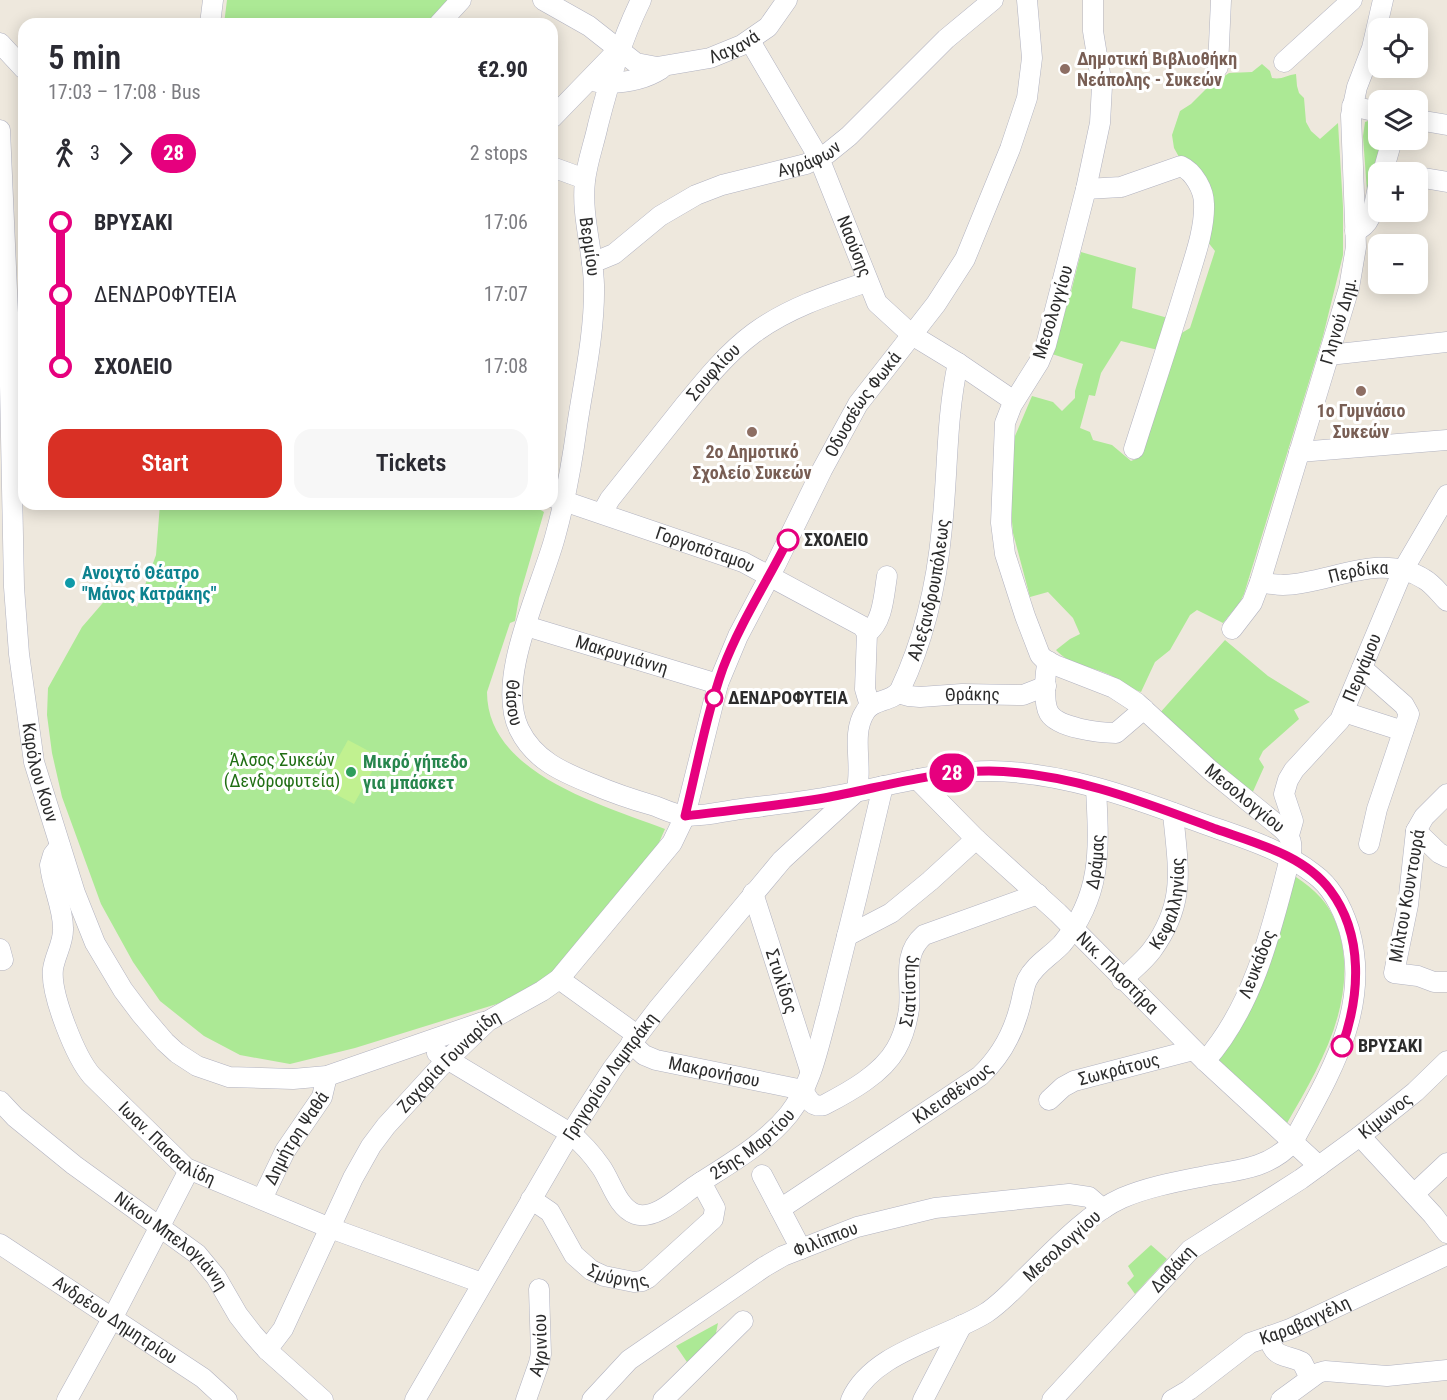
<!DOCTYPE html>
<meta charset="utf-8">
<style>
body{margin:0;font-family:"Roboto Condensed",sans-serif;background:#f7f7f7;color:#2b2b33;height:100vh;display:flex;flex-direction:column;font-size:22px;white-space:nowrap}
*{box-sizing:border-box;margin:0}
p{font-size:20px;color:#7c7c81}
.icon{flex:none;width:33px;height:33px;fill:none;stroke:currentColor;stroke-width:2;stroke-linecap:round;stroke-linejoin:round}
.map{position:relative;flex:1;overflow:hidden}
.side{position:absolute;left:18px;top:18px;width:540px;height:492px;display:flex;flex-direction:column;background:#fff;border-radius:18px;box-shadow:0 3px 15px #0003}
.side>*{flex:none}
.badge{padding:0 12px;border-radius:20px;font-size:21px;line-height:39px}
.buttons{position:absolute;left:1368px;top:18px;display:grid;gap:12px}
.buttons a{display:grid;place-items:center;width:60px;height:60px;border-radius:12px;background:#fff;box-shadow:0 3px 15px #0003;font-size:30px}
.map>.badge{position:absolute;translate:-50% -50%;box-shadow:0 0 0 3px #fff}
.legs{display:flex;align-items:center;gap:9px;height:66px;padding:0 30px;font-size:20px}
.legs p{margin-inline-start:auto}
.overview{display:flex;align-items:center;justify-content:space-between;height:102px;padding:0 30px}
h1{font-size:33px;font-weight:600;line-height:45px}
.button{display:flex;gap:12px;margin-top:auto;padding:12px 30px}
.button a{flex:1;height:69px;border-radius:18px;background:#d93025;color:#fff;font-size:24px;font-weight:600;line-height:69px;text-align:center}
.button a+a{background:#f7f7f7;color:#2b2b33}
ul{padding:0 30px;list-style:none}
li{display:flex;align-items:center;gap:21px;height:72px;font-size:22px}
li i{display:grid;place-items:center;width:9px;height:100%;margin:0 8px;background:currentColor}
li i::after{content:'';width:15px;height:15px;margin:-8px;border:4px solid;border-radius:50%;background:#fff}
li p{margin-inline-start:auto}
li:first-child i{background:linear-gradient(#0000 50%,currentColor 0)}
li:last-child i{background:linear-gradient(currentColor 50%,#0000 0)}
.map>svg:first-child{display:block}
</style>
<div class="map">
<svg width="1447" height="1400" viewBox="0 0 1447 1400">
<rect width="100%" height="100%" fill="#eee8dd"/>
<path fill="#ace995" d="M227,0H452L430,24H224Z
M1262,64L1270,71L1272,78C1282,80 1287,75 1296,74L1297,86L1299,93L1304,98L1306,122L1311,131L1320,139L1338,123L1343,207V255L1323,336L1244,594L1240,602L1223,623L1197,610L1190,615L1170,650L1155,662L1141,692C1130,688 1122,682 1112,676C1093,666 1070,666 1056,650L1070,639L1080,634L1073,618L1048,592L1030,597L1013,533L1010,498L1012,451L1015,436L1032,396L1053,402L1062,411L1075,398V391L1083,364L1052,354L1071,292L1081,252L1136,268L1132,308L1168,318L1158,350L1121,341L1101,373L1095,396L1089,395L1080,428L1090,432L1093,440L1112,445L1131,461L1136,459L1140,453L1180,334L1190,328L1215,251L1207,241L1213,197L1210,188L1179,157L1174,148L1172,135L1180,111L1191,104L1208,87L1229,73L1252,72Z
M1368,121L1378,124V140H1385L1368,206L1363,136L1365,122Z
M160,504H531L544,512L519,598L515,621L510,623L487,692C487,774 603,805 665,829L654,854L552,974L500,1003L355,1048L290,1064L240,1055L204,1036L160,1001L133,962L101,904L62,797L52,753L47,715L48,688L82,627L114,590L137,607L156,555Z
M1225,640L1268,676L1310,702L1294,710L1299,719L1263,751L1259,759L1264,767L1251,796L1158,715Z
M1296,877C1305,883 1314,890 1321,898C1332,910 1339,928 1342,944C1354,1010 1318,1069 1286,1125L1217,1060L1292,878Z
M1151,1245L1167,1259L1135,1294L1127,1283L1134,1276L1128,1266Z
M718,1323L713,1348L689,1365L676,1346Z"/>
<path fill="#c1f190" d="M348,740L380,757L354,804L322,787Z"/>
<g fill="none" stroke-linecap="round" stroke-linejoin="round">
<g stroke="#b1b2c0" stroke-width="21">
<g id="minor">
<path id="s1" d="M543,0L589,26L636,63L657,67L710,58L742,45L768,27L787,0"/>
<path id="s2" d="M641,0C621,41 609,82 598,125C594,144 587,162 585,181C581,215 593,250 594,285C595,331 584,380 577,426C572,463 565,501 555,537C541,589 495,679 519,729C534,760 562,772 592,784C613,793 634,800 655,806C663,809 673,814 682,815C700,818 729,810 748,808C773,805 798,802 823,798C879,789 934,771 991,771C1060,772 1129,796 1193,820C1233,835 1280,847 1314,874C1332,887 1342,907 1349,929C1372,1008 1329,1075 1293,1142C1271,1167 1241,1170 1210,1175C1181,1181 1150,1186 1122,1198C1088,1213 1051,1253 1024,1279C1012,1291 1000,1304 986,1313C944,1339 872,1352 851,1400"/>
<path id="s3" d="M1093,0V31L1102,86L1100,123L1086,189L1046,345L1039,362L1012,405L1005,423L1001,523L1005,554L1025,616L1040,655L1045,660L1055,665L1114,688L1137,703L1210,770L1280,827C1292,837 1293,844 1290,858C1272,928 1254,1006 1205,1061"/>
<path d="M210,24L213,0"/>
<path d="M439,24L461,0"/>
<path id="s4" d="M750,41L819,158L877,303L912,335L958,363L1014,401"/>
<path d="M0,43L24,69"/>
<path d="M1284,62L1352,0"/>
<path d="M1218,67L1221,0"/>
<path d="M597,82C619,84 642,81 661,69"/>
<path d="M1352,106L1378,112"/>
<path d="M552,118L615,53"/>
<path d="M1418,120L1447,125"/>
<path id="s5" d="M0,130L9,336L14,587L19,654L34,762L75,893L95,943L123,990L141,1014L165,1042L177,1053L197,1066L229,1077L293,1079L327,1076L483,1022"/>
<path d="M552,167L585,179"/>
<path d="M1383,172L1392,140"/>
<path d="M1418,177L1447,182"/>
<path d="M1086,189L1121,187L1181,166C1194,172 1204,190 1204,204C1205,228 1195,256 1188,279C1171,336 1152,392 1134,449"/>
<path d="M1355,231C1373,225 1374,204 1378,187"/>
<path id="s6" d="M592,263L614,254L660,216L696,195L722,185L806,164L828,153L849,136L946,39L993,0"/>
<path d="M1329,355L1447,342"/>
<path d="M1299,452L1447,440"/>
<path id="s7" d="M552,497L743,562L862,626L867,633L865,689L870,706"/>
<path id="s8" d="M602,513L610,499C635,468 659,437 684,406C706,379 727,353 754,333C788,308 828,295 867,282"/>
<path id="s9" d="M1260,582C1267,583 1275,585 1283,585C1329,584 1380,551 1424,579C1433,584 1440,594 1447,601"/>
<path id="s10" d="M526,626L718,684"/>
<path id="s11" d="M1232,629L1252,603L1260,582L1349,288L1356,247L1351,115L1357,87L1372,48L1383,0"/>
<path d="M867,633C883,623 884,594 887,576"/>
<path d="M1048,661C1045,672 1043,703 1049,713C1058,728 1100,733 1116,733L1144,709"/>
<path d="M1362,668L1404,705L1409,714L1377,809L1369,844"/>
<path id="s12" d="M898,693L909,696L920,697L962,694L1023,695L1046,686"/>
<path d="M1344,712L1403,731"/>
<path id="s13" d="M917,779L976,839L1058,913L1205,1061L1319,1166"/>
<path d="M1447,794L1424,817L1416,831L1408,905L1394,973L1418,976L1434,982H1447"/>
<path d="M1416,831L1439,853L1447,857"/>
<path id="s14" d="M1289,835L1293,821L1284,794L1288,780L1294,770L1340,720L1403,570L1447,495"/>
<path id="s15" d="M60,846L53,855L50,865C52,886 63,907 63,928C64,942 55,955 53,969C50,994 76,1058 92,1076L186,1168L330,1228L482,1283"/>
<path id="s16" d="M753,893L810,1070"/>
<path d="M847,936L891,913L930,881L976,839"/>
<path d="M0,949L3,960H0"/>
<path d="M559,979L637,1035"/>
<path id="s17" d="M1122,980C1132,970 1144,961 1152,950C1187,902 1178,868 1173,813"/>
<path id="s18" d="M631,1043L644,1055L656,1060L803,1090C808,1099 812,1108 824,1105C849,1092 882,1074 896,1049C903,1037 907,1022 909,1009C912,982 901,955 924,935L1038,894"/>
<path id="s19" d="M437,1053L570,1133C582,1143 592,1154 601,1167C611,1181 617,1207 635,1214C655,1221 680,1196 695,1186C727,1165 765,1144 789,1114C812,1085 819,1043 829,1008C848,934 866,860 883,786"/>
<path id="s20" d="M1049,1100L1063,1087L1074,1081L1193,1050"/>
<path id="s21" d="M0,1101L15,1117L74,1165L197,1254L216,1277L238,1315L252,1333L267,1350L323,1400"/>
<path d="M1360,1136L1433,1215L1447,1233"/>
<path d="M762,1175L801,1249"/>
<path d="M1414,1194L1447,1163"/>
<path id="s22" d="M262,1199L285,1151L322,1097L327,1076"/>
<path id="s23" d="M531,1199L550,1212L574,1255L591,1270L604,1276L634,1282L642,1281L648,1278L713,1219L715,1208L701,1182"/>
<path id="s24" d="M780,1209L980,1076C999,1058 1012,1036 1019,1010C1022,1001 1023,989 1027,980C1035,964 1051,956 1062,944C1103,894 1099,848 1096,788"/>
<path id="s25" d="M0,1244L203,1378L227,1400"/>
<path d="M1269,1336C1273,1359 1285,1354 1302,1362L1310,1378"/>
<path id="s26" d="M267,1350L283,1329L353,1178L371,1146L386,1126L440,1067L488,1021L542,991L559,979L672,843L685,816L718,684L738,636L776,564L822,470L858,404L936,304L965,259L1010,149L1027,98L1032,58L1027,0"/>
<path d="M67,1400L113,1317L189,1170"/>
<path id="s27" d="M415,1400L562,1147L613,1068L657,1010L782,860L856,792C864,767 850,735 865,712C873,698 892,703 900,690C924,640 937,582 942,527C948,472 946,418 958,363"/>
<path id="s28" d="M526,1400L539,1363L541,1354L539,1289"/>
<path id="s29" d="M592,1400L629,1360L764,1267L783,1256L857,1227L935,1208L1069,1194L1089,1197L1103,1209"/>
<path d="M663,1400L743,1321"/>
<path d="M923,1400L962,1325"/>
<path id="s30" d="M1052,1400L1190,1250L1301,1179L1360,1136L1415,1092L1447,1061"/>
<path id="s31" d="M1172,1400L1189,1390L1250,1343L1290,1329L1447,1255"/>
<path d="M1281,1400L1318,1373L1325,1371L1387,1376L1447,1370"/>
</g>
</g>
<use href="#minor" stroke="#fff" stroke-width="20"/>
</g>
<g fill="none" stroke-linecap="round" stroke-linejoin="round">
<g stroke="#fff" stroke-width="14">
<path id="line-1" d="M788,540C767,582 740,623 723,668C706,716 697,767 685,816C731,810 778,806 824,798C879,788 933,771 989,771C1068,772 1144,802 1216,829C1255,843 1304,855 1330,890C1364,935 1360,996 1342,1046"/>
</g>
<use href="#line-1" stroke="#e6007e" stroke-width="9"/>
</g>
<g fill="#8d6e63" stroke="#fff" stroke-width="2">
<circle cx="1065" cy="69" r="6"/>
<circle cx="1361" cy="391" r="6"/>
<circle cx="752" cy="432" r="6"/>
</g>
<g fill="#fff" stroke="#e6007e" stroke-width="3">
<circle cx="788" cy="540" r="10"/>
<circle cx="714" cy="698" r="8"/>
<circle cx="1342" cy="1046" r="10"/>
</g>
<circle fill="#0f9aa8" stroke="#fff" stroke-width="2" cx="70" cy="583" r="6"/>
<circle fill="#2e9e5b" stroke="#fff" stroke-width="2" cx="351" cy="772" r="6"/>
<g text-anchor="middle" stroke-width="6" stroke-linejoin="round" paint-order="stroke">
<g font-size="18" fill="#2c2c2c" stroke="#fff">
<text dy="6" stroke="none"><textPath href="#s1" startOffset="214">Λαχανά</textPath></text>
<text dy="6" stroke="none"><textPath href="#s6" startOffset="244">Αγράφων</textPath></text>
<text dy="6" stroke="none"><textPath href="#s2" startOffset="256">Βερμίου</textPath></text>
<text dy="6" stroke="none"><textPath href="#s4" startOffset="231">Ναούσης</textPath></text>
<text transform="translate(1053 312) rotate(-73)" y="6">Μεσολογγίου</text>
<text dy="6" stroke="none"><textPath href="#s11" startOffset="328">Γληνού Δημ.</textPath></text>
<text dy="6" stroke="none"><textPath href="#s8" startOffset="180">Σουφλίου</textPath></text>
<text dy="6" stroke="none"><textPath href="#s26" startOffset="1142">Οδυσσέως Φωκά</textPath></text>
<text dy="6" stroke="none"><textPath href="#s7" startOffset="162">Γοργοπόταμου</textPath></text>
<text dy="6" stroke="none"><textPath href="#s9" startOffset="100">Περδίκα</textPath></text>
<text dy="6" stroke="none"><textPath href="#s27" startOffset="984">Αλεξανδρουπόλεως</textPath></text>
<text dy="6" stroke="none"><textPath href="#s10" startOffset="100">Μακρυγιάννη</textPath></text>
<text dy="6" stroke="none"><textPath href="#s14" startOffset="194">Περγάμου</textPath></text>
<text dy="6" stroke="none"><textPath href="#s12" startOffset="75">Θράκης</textPath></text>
<text dy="6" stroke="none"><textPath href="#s2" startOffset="722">Θάσου</textPath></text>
<text dy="6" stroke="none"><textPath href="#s5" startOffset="645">Καρόλου Κουν</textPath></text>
<text dy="6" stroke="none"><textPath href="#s3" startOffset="932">Μεσολογγίου</textPath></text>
<text dy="6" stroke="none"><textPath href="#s24" startOffset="490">Δράμας</textPath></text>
<text transform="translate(1407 896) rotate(-80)" y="6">Μίλτου Κουντουρά</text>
<text dy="6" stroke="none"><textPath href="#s17" startOffset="93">Κεφαλληνίας</textPath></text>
<text transform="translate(1257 964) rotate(-69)" y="6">Λευκάδος</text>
<text dy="6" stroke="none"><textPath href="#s13" startOffset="279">Νικ. Πλαστήρα</textPath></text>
<text dy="6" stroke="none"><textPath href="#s16" startOffset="93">Στυλίδος</textPath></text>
<text dy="6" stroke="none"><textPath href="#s18" startOffset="362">Σιατίστης</textPath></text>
<text dy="6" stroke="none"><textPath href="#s26" startOffset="345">Ζαχαρία Γουναρίδη</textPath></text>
<text dy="6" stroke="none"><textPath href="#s20" startOffset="78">Σωκράτους</textPath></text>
<text dy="6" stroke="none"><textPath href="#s18" startOffset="90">Μακρονήσου</textPath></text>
<text dy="6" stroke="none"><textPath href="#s27" startOffset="378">Γρηγορίου Λαμπράκη</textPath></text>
<text dy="6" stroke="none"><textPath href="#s24" startOffset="208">Κλεισθένους</textPath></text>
<text dy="6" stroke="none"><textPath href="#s30" startOffset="441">Κίμωνος</textPath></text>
<text dy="6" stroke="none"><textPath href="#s22" startOffset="70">Δημήτρη Ψαθά</textPath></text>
<text dy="6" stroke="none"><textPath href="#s15" startOffset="346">Ιωαν. Πασσαλίδη</textPath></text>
<text dy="6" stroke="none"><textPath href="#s19" startOffset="400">25ης Μαρτίου</textPath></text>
<text dy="6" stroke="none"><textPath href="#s29" startOffset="286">Φιλίππου</textPath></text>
<text dy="6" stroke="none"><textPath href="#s21" startOffset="222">Νίκου Μπελογιάννη</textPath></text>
<text transform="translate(1062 1246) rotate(-42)" y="6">Μεσολογγίου</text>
<text dy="6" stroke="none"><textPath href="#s23" startOffset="123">Σμύρνης</textPath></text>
<text dy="6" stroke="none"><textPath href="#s30" startOffset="178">Δαβάκη</textPath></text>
<text dy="6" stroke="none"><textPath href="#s25" startOffset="138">Ανδρέου Δημητρίου</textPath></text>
<text dy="6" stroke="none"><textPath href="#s31" startOffset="156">Καραβαγγέλη</textPath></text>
<text dy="6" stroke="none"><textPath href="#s28" startOffset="57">Αγρινίου</textPath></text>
</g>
<g font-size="18" font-weight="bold" fill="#785e54" stroke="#fff">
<text x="1077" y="65" text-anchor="start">Δημοτική Βιβλιοθήκη<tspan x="1077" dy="21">Νεάπολης - Συκεών</tspan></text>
<text x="1361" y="417">1ο Γυμνάσιο<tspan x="1361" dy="21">Συκεών</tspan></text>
<text x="752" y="458">2ο Δημοτικό<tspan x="752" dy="21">Σχολείο Συκεών</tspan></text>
</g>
<g font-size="18" font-weight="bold" fill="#2c2c2c" stroke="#fff" text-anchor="start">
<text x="804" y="546">ΣΧΟΛΕΙΟ</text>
<text x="728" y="704">ΔΕΝΔΡΟΦΥΤΕΙΑ</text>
<text x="1358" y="1052">ΒΡΥΣΑΚΙ</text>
</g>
<g font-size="18" font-weight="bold" fill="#0d838f" stroke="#fff" text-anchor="start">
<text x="82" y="579">Ανοιχτό Θέατρο<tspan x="82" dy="21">"Μάνος Κατράκης"</tspan></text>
</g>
<g font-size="18" fill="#216f15" stroke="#fff">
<text x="282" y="766">Άλσος Συκεών<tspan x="282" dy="21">(Δενδροφυτεία)</tspan></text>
</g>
<g font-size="18" font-weight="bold" fill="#27864d" stroke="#fff" text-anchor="start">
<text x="363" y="768">Μικρό γήπεδο<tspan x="363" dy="21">για μπάσκετ</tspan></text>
</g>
</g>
</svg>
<div class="buttons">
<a><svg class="icon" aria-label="locate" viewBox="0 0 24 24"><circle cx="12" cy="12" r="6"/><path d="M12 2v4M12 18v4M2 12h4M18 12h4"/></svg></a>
<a><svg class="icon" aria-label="layers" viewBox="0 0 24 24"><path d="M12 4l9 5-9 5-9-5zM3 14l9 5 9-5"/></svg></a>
<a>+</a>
<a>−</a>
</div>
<b class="badge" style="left:952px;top:773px;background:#e6007e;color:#fff">28</b>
<section class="side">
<div class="overview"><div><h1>5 min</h1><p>17:03 – 17:08 · Bus</p></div><b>€2.90</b></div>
<div class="legs"><svg class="icon" aria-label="walk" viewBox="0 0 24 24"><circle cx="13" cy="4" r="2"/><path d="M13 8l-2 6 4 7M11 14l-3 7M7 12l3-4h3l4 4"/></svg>3<svg class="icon" aria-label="forward" viewBox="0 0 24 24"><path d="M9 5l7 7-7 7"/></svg><b class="badge" style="background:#e6007e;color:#fff">28</b><p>2 stops</p></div>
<ul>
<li><i style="color:#e6007e"></i><b>ΒΡΥΣΑΚΙ</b><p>17:06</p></li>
<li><i style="color:#e6007e"></i><span>ΔΕΝΔΡΟΦΥΤΕΙΑ</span><p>17:07</p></li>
<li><i style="color:#e6007e"></i><b>ΣΧΟΛΕΙΟ</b><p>17:08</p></li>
</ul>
<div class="button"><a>Start</a><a>Tickets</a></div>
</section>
</div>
